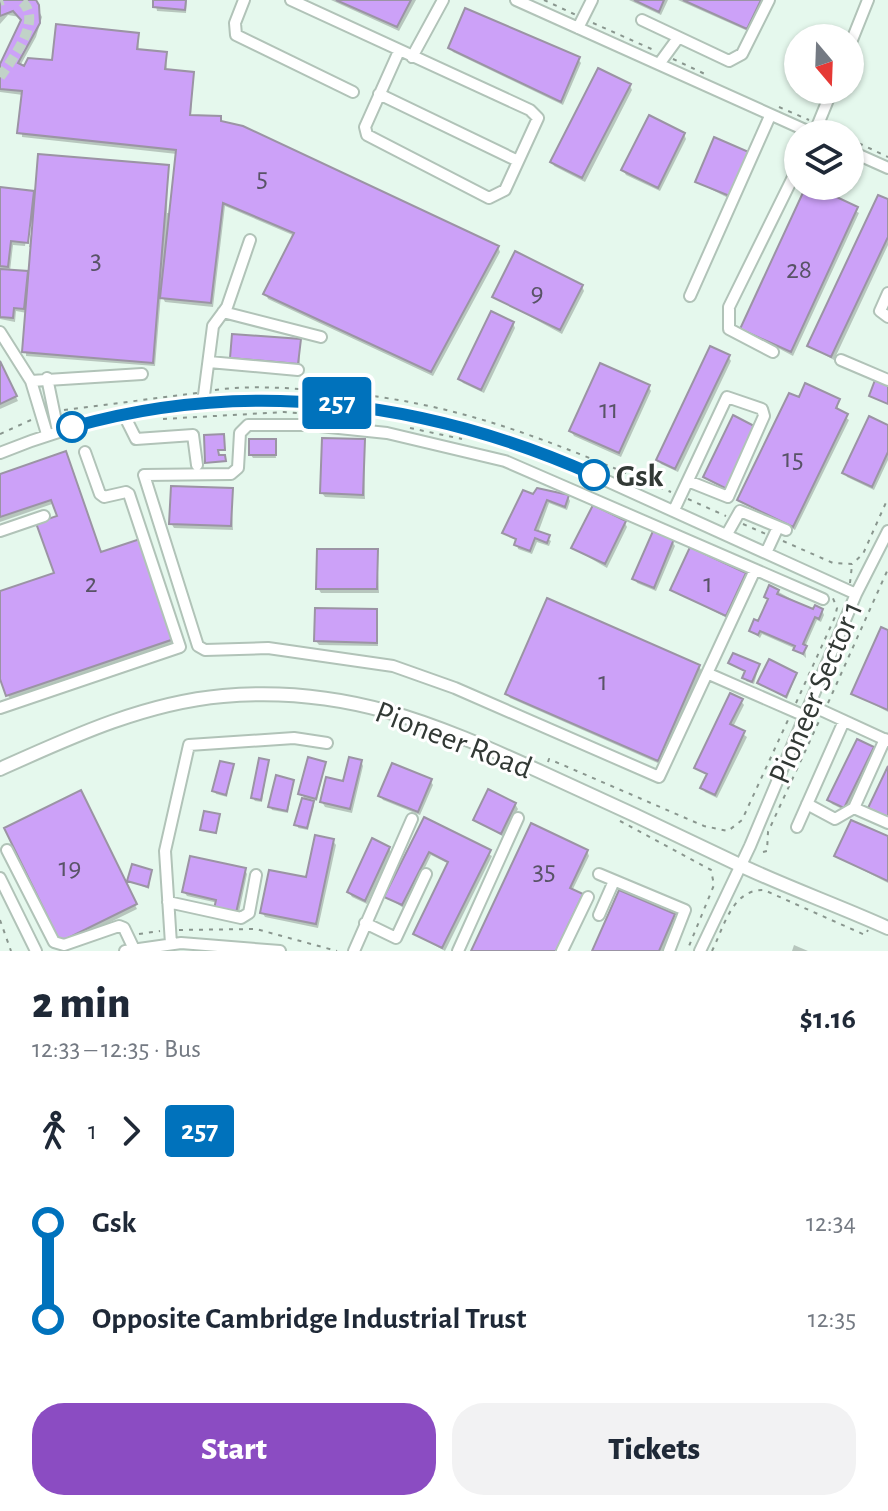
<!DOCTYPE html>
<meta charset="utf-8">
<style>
body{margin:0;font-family:"Alegreya Sans",sans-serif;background:#f2f2f3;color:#1f2937;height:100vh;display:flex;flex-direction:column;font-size:30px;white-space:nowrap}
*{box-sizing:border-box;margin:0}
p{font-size:26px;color:#747a83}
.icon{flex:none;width:44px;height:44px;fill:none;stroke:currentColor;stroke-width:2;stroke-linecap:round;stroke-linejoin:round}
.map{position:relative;height:951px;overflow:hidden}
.sheet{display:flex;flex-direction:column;background:#fff;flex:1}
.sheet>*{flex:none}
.badge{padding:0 16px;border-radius:6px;font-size:28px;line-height:52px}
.needle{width:52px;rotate:161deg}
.tools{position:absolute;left:784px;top:24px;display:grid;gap:16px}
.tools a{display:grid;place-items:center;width:80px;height:80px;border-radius:50%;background:#fff;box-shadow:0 2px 6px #0004;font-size:40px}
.map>.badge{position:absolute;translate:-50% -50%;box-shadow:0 0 0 4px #fff}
.legs{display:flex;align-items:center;gap:12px;height:88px;padding:0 32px;font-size:26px}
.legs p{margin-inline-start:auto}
.headline{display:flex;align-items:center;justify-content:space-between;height:136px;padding:0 32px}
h1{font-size:44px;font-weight:800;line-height:60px}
.button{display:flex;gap:16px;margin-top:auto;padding:16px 32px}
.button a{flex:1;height:92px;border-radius:32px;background:#8b4cc2;color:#fff;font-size:32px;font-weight:800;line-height:92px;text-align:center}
.button a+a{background:#f2f2f3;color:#1f2937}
ul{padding:0 32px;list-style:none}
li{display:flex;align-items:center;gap:28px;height:96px;font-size:30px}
li i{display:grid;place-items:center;width:12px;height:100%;margin:0 10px;background:currentColor}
li i::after{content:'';width:20px;height:20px;margin:-10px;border:6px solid;border-radius:50%;background:#fff}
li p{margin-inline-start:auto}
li:first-child i{background:linear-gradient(#0000 50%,currentColor 0)}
li:last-child i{background:linear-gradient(currentColor 50%,#0000 0)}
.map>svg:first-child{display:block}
</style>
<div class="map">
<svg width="888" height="951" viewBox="0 0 888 951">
<rect width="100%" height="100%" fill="#e5f8ed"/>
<path fill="#0003" fill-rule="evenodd" d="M0,0H33L42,17L36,37L20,66L25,69L138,35L139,51L166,54L167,71L193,74L191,117L220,118L223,124L498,247L500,252L433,376L268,299L266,294L295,236L225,206L213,307L165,302L161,294L155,366L26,356L27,313L16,311L15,322L0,319V189L37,193L168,166L167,213H171L177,154L22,137L23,95L0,92V65L23,24L20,17L8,15L0,24ZM33,194H37L29,247H32L30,273L10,271L13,245L25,246Z
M155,0H187L186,13L157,11Z
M331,0H416L399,31Z
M629,0H668L661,15Z
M678,0H765L750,32Z
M450,47L578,59L581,63L563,105L453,52Z
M630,86L632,90L585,182L554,166L552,162Z
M684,134L686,139L660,191L626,175L623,170Z
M715,140L734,201L697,182Z
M808,186H836L831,197L859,213L793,356L742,329Z
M888,201V245L834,360L809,346Z
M582,286L584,291L562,334L494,297Z
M513,323L515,328L484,393L463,383L460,379Z
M299,341L300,368L234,362L232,358Z
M728,356L731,361L678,472L661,464L658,459Z
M0,364L18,401L0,409Z
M648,386L651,391L621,457L574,436L571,431Z
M799,400L838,401V411L849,420L795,530L740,500Z
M734,418L730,493L705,477Z
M888,427V460L874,490L847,477L845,473Z
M274,441L276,458H253L251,455Z
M364,441L365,499L325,497L322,493Z
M65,454L101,554L139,541L175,643L10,700L0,673V593L56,574L59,517L55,503L0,522V476Z
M231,490L233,530L174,528L171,523Z
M534,496L568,497L570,501L567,510L549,503L538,533L551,541L549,546L537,542L532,554L518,549L517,541L504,533Z
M625,523L627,527L607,568L573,548Z
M672,541L675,546L656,591L637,583L635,579Z
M377,551L379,593H321L318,588Z
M745,574L747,579L729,619L672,590Z
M777,591L814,612L822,610L824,615L821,622L817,620L805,647L806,658L796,649L762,634L760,638L751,631L760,624L769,602L766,597Z
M376,611L378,646L319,645L316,641Z
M888,632V712L853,693Z
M731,663L759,666L754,684L746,681L747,672Z
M699,667L702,671L660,764L510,698L507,694Z
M796,675L787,699L759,683Z
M741,701L744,705L733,727L747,737L717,798L705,792L702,788L708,776L696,768Z
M872,749L875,753L846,811L832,804L829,800Z
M361,761L363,766L352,813L325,807L322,802L345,783Z
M268,762L262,802L255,801L253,798Z
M325,764L317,801L311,799L314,806L308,830L298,828L304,797L300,794Z
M232,766L227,797L216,794L215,791Z
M430,780L433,785L420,815L383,800L380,796Z
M293,781L288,813L272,810L270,806Z
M80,793L137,909L64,945Z
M515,804L518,809L504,837L475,820Z
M425,820L492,856L445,951L415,934L449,864L431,855L405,909L387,897Z
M888,839V883L836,856Z
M333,841L336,845L318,928L265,917L262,912L307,880Z
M389,848L391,853L367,904L352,897L349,892Z
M587,851L589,856L572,891L584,900L560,951H473Z
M245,870L247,874L238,917L218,903L187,896L184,892Z
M151,872L149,889L130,881Z
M674,916L677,920L663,951H594Z
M794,945L808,951H792Z"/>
<path fill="#cca1f8" stroke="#9b94a4" stroke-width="2" d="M0,0H36L39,5L40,23L18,63L24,66L28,58L52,60L56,24L139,33L137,49L167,52L165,69L194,72L190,115L221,116V121L243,126L499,246L431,372L263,294L294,233L223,203L211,303L160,298L176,150L17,133L22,91L0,89V64L21,20L13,11L0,16Z
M153,0H186L185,10L153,7Z
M336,0H411L397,27Z
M634,0H664L659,12Z
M683,0H761L747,29Z
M465,8L580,57L561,102L448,48Z
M598,68L631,84L582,178L550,162Z
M649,115L685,133L658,188L621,170Z
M714,137L751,153L732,197L695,182Z
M38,154L169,165L153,363L22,352Z
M806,186H832L828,193L858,207L791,352L740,329Z
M0,187L34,191L28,243L11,241L8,267L0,266Z
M878,195L888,199V237L831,357L807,346Z
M515,251L583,285L560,330L492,297Z
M0,269L28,271L24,309L14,308L13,318L0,317Z
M491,311L514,322L481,390L458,379Z
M232,334L301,339L298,364L230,358Z
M710,346L730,355L675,469L656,460Z
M0,361L17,396L0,404Z
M600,363L650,385L619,453L569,431Z
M875,380L888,386V404L869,396Z
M805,383L840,399L836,408L848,414L793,527L737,500L789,393L799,397Z
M733,415L758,428L727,489L703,477Z
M869,416L888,425V452L872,487L842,473Z
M224,434L225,450H218L219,455H225L226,461L205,463L204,435Z
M322,438L365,439L363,495L320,493Z
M249,439H276V455H249Z
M66,451L101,552L140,539L174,639L6,696L0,679V591L54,573L36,523L57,516L51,500L0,517V474Z
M171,486L233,488L231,526L169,524Z
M537,488L569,495L565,507L547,500L535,530L550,535L547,543L535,538L530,551L514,545L516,539L502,533L523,490L533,494Z
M593,505L626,521L605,564L571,548Z
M653,531L674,539L654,588L632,579Z
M690,547L746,573L726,616L670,590Z
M317,549H378L377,589H316Z
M769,585L779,590L777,594L813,609L815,605L823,609L819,619L815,617L803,644L807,646L803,654L793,650L795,646L760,631L758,635L749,631L754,619L758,621L768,599L764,597Z
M547,598L700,665L658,761L505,694Z
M315,608L377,609V643L314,641Z
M881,627L888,630V710L851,694Z
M733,653L760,664L752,682L742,678L745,671L728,663Z
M769,659L797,673L786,697L757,683Z
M730,693L743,699L730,724L745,731L715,795L700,788L707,774L694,768Z
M857,739L874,747L844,808L827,800Z
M308,757L326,762L316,799L298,794Z
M349,757L362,760L350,809L320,802L326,777L343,781Z
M259,758L269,760L261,800L251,798Z
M220,761L234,764L226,795L212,791Z
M392,763L432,779L418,812L378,796Z
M888,766V817L868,808Z
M276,775L294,780L287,811L268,807Z
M488,789L516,803L501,834L473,820Z
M81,790L137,904L60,942L4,828Z
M302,798L314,801L307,828L294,825Z
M204,811L220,814L216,833L200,830Z
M424,817L491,850L442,948L413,934L448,862L429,852L402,905L384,897Z
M851,820L888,836V881L834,856Z
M531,823L588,850L570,888L583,894L556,951H471Z
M315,835L334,839L316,924L260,913L269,870L306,877Z
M372,838L390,847L365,901L347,892Z
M190,856L246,868L236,913L214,909L216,900L182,892Z
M132,864L152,870L148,887L127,881Z
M619,890L675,914L659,951H592Z"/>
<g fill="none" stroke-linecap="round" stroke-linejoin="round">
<path stroke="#c1d2c8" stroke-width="10" stroke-dasharray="10 5" stroke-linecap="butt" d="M0,1L3,0
M0,77C13,58 45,18 20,0"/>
<g stroke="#b1c3b8" stroke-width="14">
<path id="minor" d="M244,0L235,23L236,35L353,92
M291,0L530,110L538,118L505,190L489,198L367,135L365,127L399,51
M516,0L814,134
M642,20L729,61L742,54L769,0
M578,28L592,0
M850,45L868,0
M412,57L443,0
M659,64L678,38
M379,94L518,161
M814,134L832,90
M850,151L888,168
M888,293L880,311L888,317
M690,296L770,116
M223,312L321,337
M0,332L31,381L47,434
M773,352L729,329V307L798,167
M841,360L888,380
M209,362L298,370
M47,378L58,431
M31,381L142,374
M203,403L213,326L227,307L250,240
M123,413L136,439L193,435L197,465
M0,453C184,378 368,388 552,456L856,594
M674,510L727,397L762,409L764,416L728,497L688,481
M0,531L44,516
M727,534L740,511L786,530
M766,553L778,527
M755,570L659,777L455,688L393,666L268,648L205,650L198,646L144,475L231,474L238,468L240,433L248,425H310L387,433L505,461L823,599
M709,674L805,716
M810,705L888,741
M0,708L180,647L129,494L126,492L104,497L100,494L85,452
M807,804L835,819L854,808L885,739
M854,808L888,823
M797,827L844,721
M7,850L54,942L64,945L119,926L124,928L134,949
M599,874L685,910L669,951
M0,878L36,951
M168,902L241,918L249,913L256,875
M599,915L614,881
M365,923L396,938L426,874
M171,944L165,851L189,745L294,738L327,743
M125,951L181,943L280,951
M354,951L412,819
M458,951L518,818
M562,951L588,897
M700,951L750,846L856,594L888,531"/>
</g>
<g stroke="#b1c3b8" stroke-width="16">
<path id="major" d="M0,769C71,737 144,703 223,696C344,685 434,723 541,772C603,800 665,829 727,859C780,885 835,904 888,928"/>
</g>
<path stroke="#89968e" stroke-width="2" stroke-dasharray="4 6" stroke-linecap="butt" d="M544,0L576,15
M593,23L656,51
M673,59L707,75
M779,107L809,120
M826,128L840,134
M850,139L888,157
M215,390C251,385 289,388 325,391C459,401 550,441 671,492
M64,410L197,393
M163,419L284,412L356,418
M410,428L462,439
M0,434L31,420
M688,499L726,516
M743,524L766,534
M783,541L833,563L852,564L863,554L888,498
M850,583L852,565
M796,703L835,617L837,608L832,596
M828,703L888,569
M548,762L549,759L704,826L728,831L742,820L788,720
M620,821L711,870L714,885L687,951
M763,852L767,851L768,832L820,719
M0,920L11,951
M179,930L256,929L337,951
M139,934L160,931
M712,951C724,927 732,889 764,890L865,935L868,930"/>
<use href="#minor" stroke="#fff" stroke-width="10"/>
<use href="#major" stroke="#fff" stroke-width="12"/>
</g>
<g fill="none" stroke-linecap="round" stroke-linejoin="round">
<g stroke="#fff" stroke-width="18">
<path id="line-1" d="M72,427C248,377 428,401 594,475"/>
</g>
<use href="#line-1" stroke="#0072bc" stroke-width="12"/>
</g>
<g fill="#fff" stroke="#0072bc" stroke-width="4">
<circle cx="72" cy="427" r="14"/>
<circle cx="594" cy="475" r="14"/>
</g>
<g text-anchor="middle" stroke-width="6" stroke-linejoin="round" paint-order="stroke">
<g font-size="28" fill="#585366">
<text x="262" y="186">5</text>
<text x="96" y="268">3</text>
<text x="799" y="278">28</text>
<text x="537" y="301">9</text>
<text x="609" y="418">11</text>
<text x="793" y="467">15</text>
<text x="91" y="592">2</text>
<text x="708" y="592">1</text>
<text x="603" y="690">1</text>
<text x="70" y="876">19</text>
<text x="544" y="879">35</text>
</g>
<g font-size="32" font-weight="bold" fill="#323935" stroke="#fff" text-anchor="start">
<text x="616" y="486">Gsk</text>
</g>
<g font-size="32" fill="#323935" stroke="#fff">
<text transform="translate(815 692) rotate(-67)" y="11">Pioneer Sector 1</text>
<text transform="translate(454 739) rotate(21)" y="11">Pioneer Road</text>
</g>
</g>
</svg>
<div class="tools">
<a><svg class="needle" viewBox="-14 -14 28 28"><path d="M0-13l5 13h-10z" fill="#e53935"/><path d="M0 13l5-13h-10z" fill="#747a83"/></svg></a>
<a><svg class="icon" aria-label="layers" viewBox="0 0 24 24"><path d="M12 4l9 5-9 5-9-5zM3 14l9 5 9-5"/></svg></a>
</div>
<b class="badge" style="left:337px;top:403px;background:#0072bc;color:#fff">257</b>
</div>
<section class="sheet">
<div class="headline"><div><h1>2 min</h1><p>12:33 – 12:35 · Bus</p></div><b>$1.16</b></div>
<div class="legs"><svg class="icon" aria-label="walk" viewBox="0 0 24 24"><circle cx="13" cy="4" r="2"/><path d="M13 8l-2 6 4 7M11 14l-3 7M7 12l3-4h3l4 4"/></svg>1<svg class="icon" aria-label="forward" viewBox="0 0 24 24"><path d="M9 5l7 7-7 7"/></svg><b class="badge" style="background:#0072bc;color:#fff">257</b></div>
<ul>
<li><i style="color:#0072bc"></i><b>Gsk</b><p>12:34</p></li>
<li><i style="color:#0072bc"></i><b>Opposite Cambridge Industrial Trust</b><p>12:35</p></li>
</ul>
<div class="button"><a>Start</a><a>Tickets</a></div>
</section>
